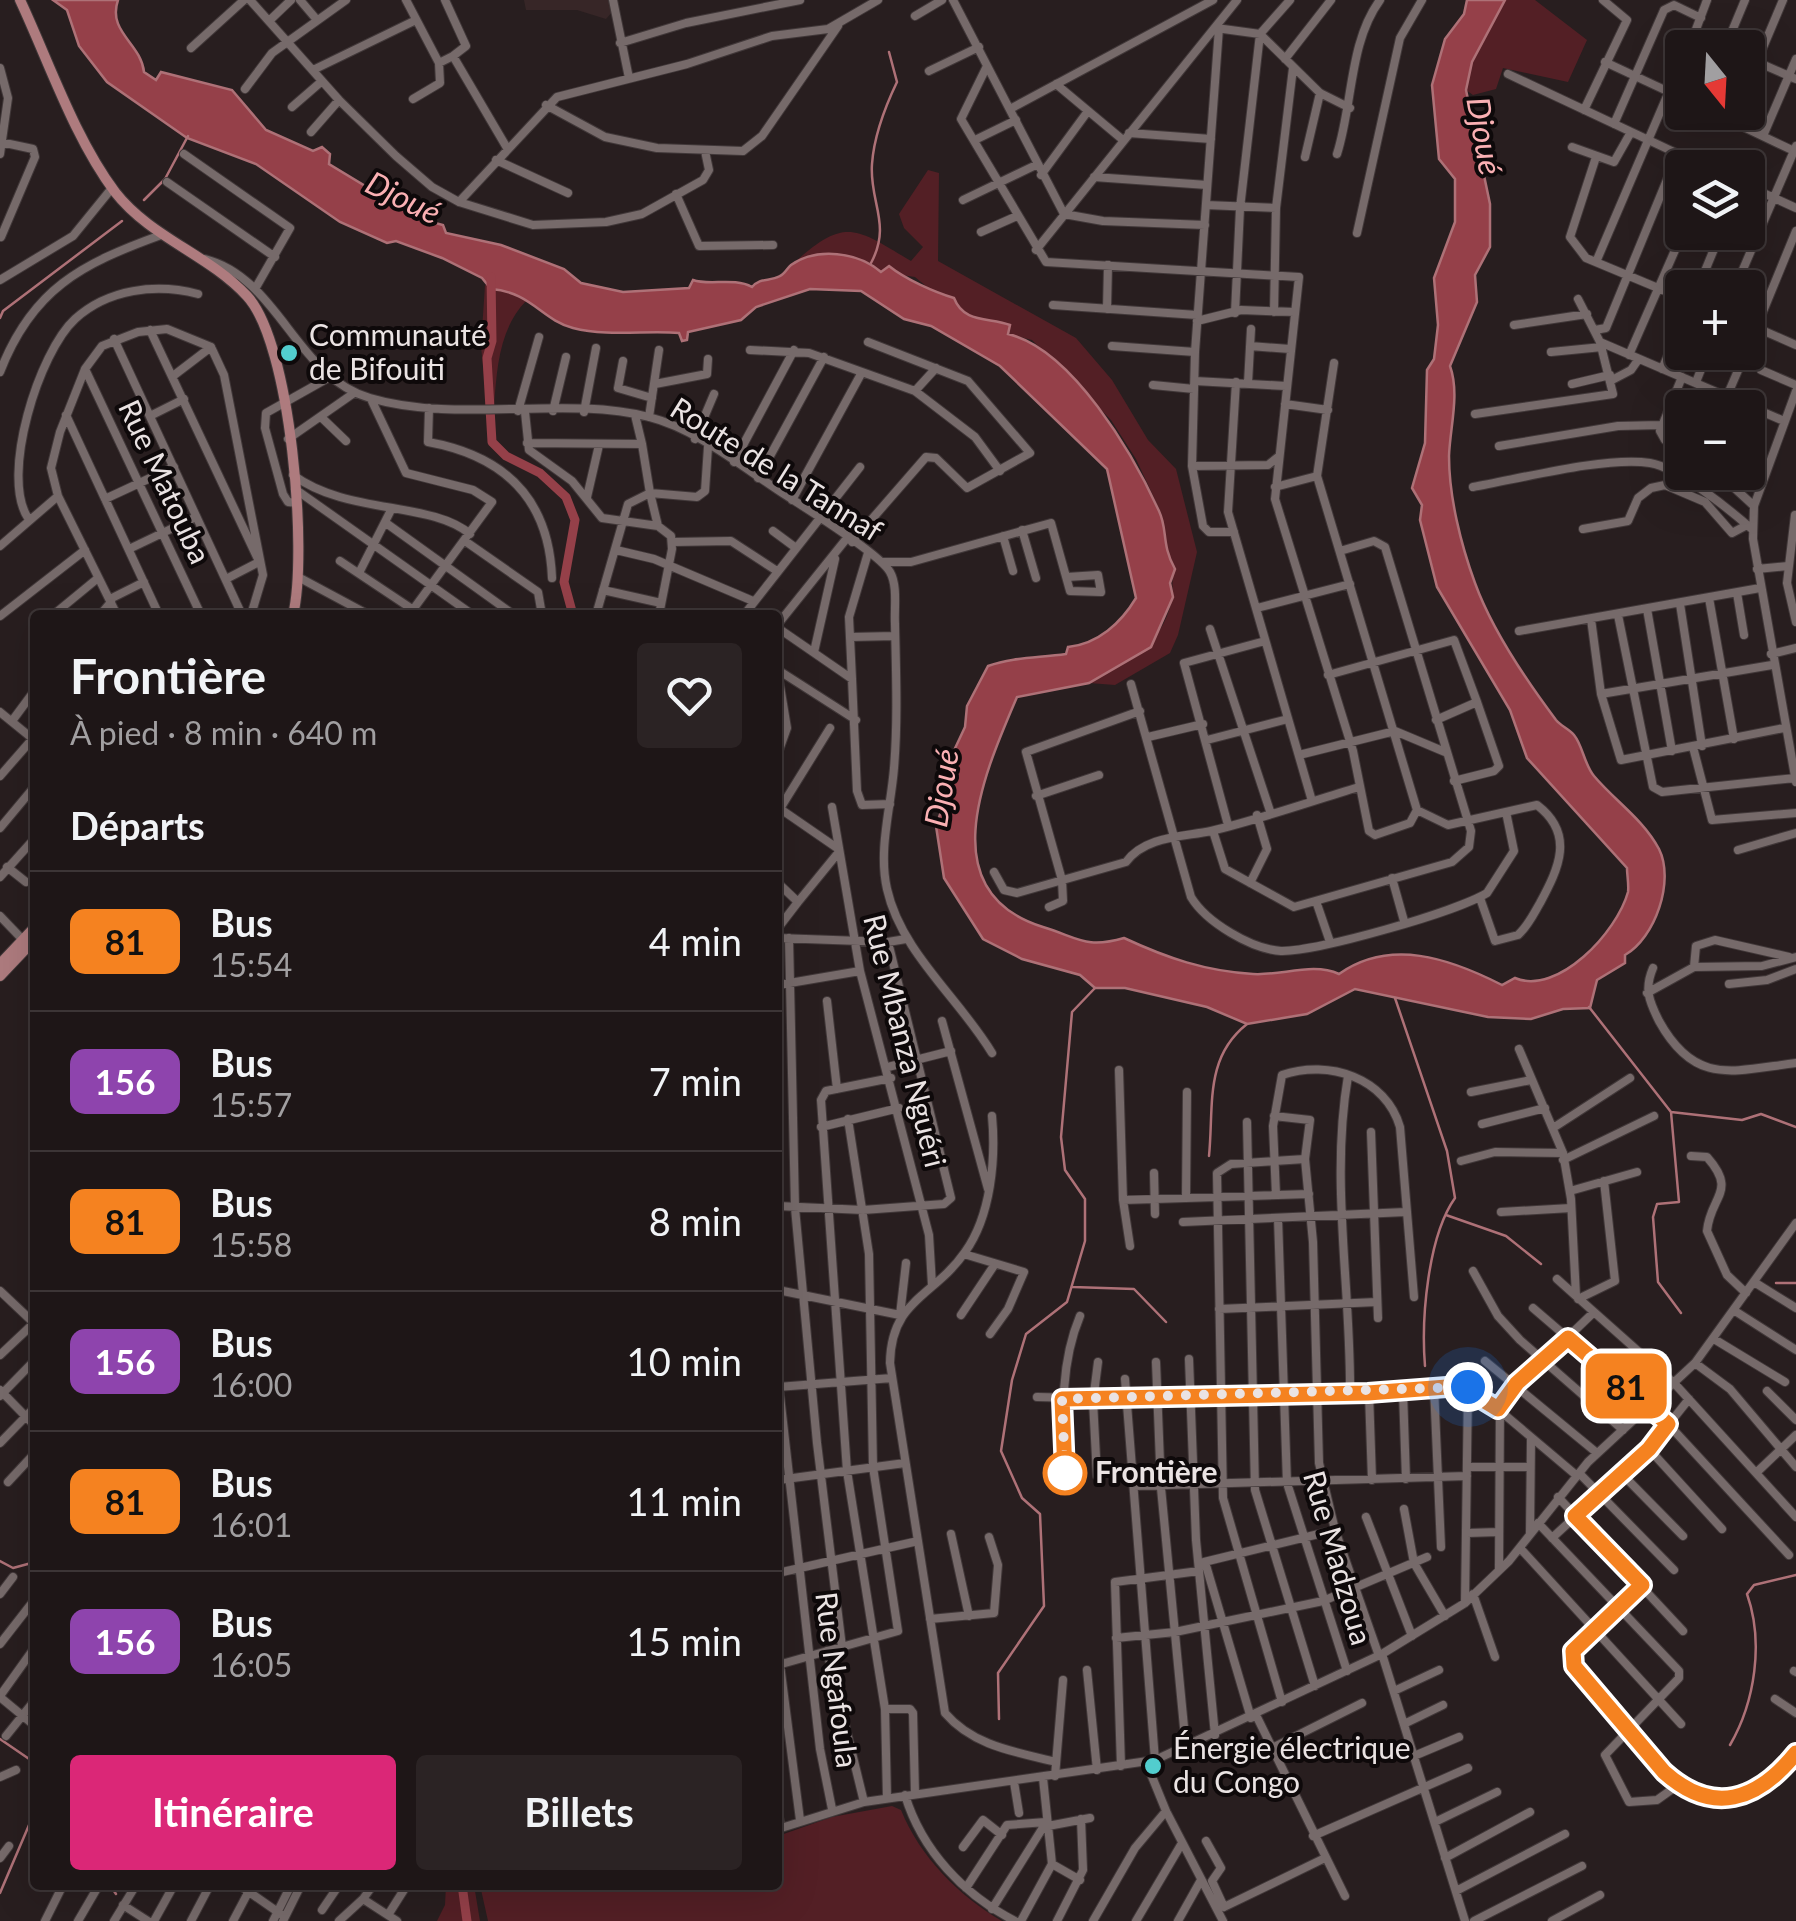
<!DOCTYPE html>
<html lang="fr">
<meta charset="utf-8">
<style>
body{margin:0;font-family:Lato,sans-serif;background:#2b2324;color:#f1f3f6;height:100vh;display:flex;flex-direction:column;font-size:38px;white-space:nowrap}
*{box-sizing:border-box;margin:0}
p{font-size:32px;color:#a19fa1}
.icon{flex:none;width:55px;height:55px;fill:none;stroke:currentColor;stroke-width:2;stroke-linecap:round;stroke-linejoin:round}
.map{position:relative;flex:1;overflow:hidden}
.sheet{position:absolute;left:30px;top:610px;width:752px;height:1280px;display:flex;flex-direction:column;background:#1e1617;border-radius:10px;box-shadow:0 10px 40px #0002,0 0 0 2px #3c3536}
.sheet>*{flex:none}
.badge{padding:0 20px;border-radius:15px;font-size:35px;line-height:65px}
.needle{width:65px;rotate:162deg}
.controls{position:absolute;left:1665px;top:30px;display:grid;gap:20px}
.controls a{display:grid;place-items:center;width:100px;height:100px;border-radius:10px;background:#1e1617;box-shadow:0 10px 40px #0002,0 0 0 2px #3c3536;font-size:50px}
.you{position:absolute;width:50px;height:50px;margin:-25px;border:8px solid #fff;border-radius:50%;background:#1a73e8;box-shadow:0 0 0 15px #1a73e833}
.map>.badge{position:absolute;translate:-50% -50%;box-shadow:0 0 0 5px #fff}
h2{padding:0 40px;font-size:38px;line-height:90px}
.round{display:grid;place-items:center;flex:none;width:105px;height:105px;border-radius:10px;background:#2b2324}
.summary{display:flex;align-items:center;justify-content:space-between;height:170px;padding:0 40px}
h1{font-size:48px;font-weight:700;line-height:75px}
.cta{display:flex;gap:20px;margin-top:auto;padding:20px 40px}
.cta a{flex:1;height:115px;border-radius:10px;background:#db2777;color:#fff;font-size:40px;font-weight:700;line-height:115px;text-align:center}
.cta a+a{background:#2b2324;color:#f1f3f6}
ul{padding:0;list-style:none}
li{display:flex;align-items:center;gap:30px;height:140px;padding:0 40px;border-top:2px solid #3c3536}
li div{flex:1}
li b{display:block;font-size:38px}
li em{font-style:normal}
li .badge{min-width:110px;font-weight:700;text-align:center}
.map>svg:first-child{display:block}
</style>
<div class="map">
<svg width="1796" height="1921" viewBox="0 0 1796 1921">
<rect width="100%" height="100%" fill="#281e1f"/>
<path fill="#372627" d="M524,0H610L612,12L606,19L577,10H526Z"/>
<path fill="#531f25" d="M1505,0H1535L1587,40L1568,82L1503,68L1496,89L1473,95L1466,90L1472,63Z
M928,170L939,173L938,261L1076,338L1112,380L1148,440L1176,469L1197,552L1178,635L1170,653L1115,685L1089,683C1128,660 1160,649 1172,600C1174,589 1170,581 1175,569L1164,549L1162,515L1136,459L1111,420L1032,340L1008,334L1000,321C982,324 961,316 954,298L933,292L915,277L881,272L871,263L819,254L794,263C845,216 856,228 911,261L923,247L904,228L899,214Z
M485,285L517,292L526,301C499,329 497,368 494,406H487L481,346Z
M892,1806L901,1810C920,1857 959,1896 1002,1921H488L480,1885H778V1836L832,1817Z
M446,1885H474L480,1921H437L445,1905Z"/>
<path fill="#954049" stroke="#ae7177" stroke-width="2.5" d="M53,0H118C107,32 141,43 144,72L156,80L161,72L232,90L266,130L313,151L322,147L330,154L329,164L375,192L381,202L405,206L409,216L443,225L446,233L501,245L564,269L581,283L623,292L689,288L693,280C709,286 734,277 752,287C761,277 769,282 780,276C785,274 787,268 791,265C817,247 858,252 881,272L889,266C905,279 934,292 954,298C964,324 990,317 1010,325L1008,334C1072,349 1133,454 1159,511C1168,530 1161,544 1175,569L1170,583L1173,597L1151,647L1089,683L1017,697C984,774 931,892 1043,927C1079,938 1086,949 1124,938C1167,958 1205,971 1253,974C1281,976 1313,962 1339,974C1390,938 1449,958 1502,985L1515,978C1558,996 1617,932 1628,892C1629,885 1627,875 1627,868L1527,758L1510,710L1437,587L1420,520L1422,505L1412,488L1425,443L1427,370L1434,359L1438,325L1434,278L1455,222V179L1439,159L1432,85L1445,39L1464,14L1467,0H1505L1472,62L1466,90L1490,204V247L1475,275L1477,302L1450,366C1460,394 1450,427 1449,456C1449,497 1461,545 1475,583C1492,630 1526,680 1556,720C1561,726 1569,729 1574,735C1583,746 1584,764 1594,776C1615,801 1643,819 1659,849C1675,881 1655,938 1625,955V963L1597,980L1590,1008L1563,1009L1531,1019L1488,1017L1355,989L1307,1014L1247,1024L1207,1007L1125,988H1095L1080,975L1022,959L983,939L944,878L936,826L946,797L950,759L965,727L967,706L988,666C1013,657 1039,658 1066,654L1068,647C1098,644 1121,623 1136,598L1107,469L1000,366L931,326L904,319L861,291L810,289L756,307L741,320L688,332L687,340L682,341L679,333C647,330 608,337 573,328C542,320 531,292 491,289L482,278L442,258L396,241L387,243L340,222L256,164L187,138L107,82L79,46L67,10Z"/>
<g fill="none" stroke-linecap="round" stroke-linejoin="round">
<path stroke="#ae7177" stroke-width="2.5" d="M144,200L165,179L188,136
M871,263C892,224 869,202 872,164C874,136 885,107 897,82L889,52
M0,318L3,311L122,221
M1395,998L1447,1151L1455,1198C1428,1236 1421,1318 1425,1366
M1589,1007L1671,1112L1679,1202L1657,1204L1653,1217L1658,1282L1681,1313
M1671,1112L1742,1120L1761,1114L1796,1127
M1209,1156C1214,1106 1204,1058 1247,1024
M1446,1215L1506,1236L1541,1264
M1776,1283H1796
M1073,1287L1134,1289L1166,1322
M0,1561L13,1568L35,1562
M999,1719L998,1673L1044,1606L1040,1514L1022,1498L1001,1451L1012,1380L1026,1334L1067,1302L1085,1241V1199L1065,1170L1061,1137L1072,1012L1095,988
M0,1739L35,1763
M1730,1745C1755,1702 1764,1642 1747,1594L1754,1585L1796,1575
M110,1885L116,1894
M0,1893L35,1811"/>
<path stroke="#954049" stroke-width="9" d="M491,277L492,341L487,358L492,442L506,456L540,473L566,497L575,520L564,582L573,615
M462,1885L467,1921"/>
<g stroke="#413839" stroke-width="10">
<path id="minor" d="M250,0L339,100L396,156L432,187L459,202L533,225L606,222L642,214L703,180L709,170L705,151
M300,0L317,20
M406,0L439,63L453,56L507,148
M445,0L466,46L453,56
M613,0L629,78
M953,0L1064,214L1103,221L1205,225
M915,16L942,0
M269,21L291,0
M1216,28L1260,34L1320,93L1350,108
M1219,28L1195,352L1192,466L1203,526L1209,532H1234
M1695,32L1727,48
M620,43L686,23L800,0
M191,48L244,0
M1689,48L1707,0
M1725,48L1745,0
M1748,58L1796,79
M1285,59L1331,0
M1605,62L1682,98
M987,66L961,119L1046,262L1299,277L1275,499L1353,751L1369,831L1375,835L1410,823L1417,810
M0,68L8,98L0,154
M313,70L416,20
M929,71L979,47
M1508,74L1708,168
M1748,83L1783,0
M1056,84L1123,140
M245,89L272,53L346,0
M413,99L440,83L439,63
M546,105L605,137L657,148L743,151L762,136L838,26
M292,107L322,81
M1010,109L1213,0
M1584,110L1627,20L1603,0
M1712,112L1796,152
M1614,124L1664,10L1674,5L1701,18
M311,132L339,100
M1129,133L1211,139
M1763,136L1796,59
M977,139L1016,120
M0,142L33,149L35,157L1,237
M1572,147L1614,162L1631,132
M184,154L290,228L255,289
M1337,154C1353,104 1349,42 1380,0
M1305,157L1320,93
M1596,157L1570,237L1586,258L1682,298
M496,160L568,193
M1041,175L1088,111
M1094,177L1207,185
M167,182L275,257
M1748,186L1796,208
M676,194L699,246L773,245
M963,200L1036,165
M459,202L557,97L687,64L772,36L828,29L878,0
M1206,205L1276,208
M981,232L1017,216
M1357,233L1400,38L1422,0
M1036,250L1237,0
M205,259C279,278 296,377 370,398C457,424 565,395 649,417C697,429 745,469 787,496C807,509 880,554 890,572C898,586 894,609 895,624C896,672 898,720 894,768C891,807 878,850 887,889C901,952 959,998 992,1053
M1596,262L1682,61
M0,280L73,236L112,188
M1698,288L1721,232
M1735,288L1796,146
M1053,305L1197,315
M1107,309L1108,265
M1274,312L1276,208L1293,68
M1235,313L1240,208L1260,34L1290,0
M1197,321L1241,310L1294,312
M1748,324L1796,345
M1514,325L1587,314
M150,330L257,557
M1595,330L1606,328L1678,153
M114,339L242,615
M1600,342L1784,421
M1112,346L1195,352
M1250,346L1290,349
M1748,348L1796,231
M750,350L809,353L915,391L975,437L1000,471
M1551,352L1602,347
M1629,355L1683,232
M623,361L618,388L652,398
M1334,363L1317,476L1417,810L1448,825L1537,805C1575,834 1559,868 1540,903C1533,915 1528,926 1518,935L1495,941L1480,898
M85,369L201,615
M1662,369L1682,323
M1761,370L1796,385
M0,372C32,289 81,264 161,235
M173,376L211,347
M1682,377L1660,431L1665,440L1682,450
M1612,380L1631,370L1638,360
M1195,381L1286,386
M1236,382L1228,512L1312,801
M1696,382L1708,352
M1248,383L1251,329
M655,384L707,374L708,359
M1572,384L1610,375
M1153,385L1194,389
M915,391L936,368
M1796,391L1754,506L1753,539L1796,782
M1727,396L1746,352
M371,399L406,473L473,490L492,502L409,615
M1285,404L1328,410
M429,408L428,442C505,456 549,499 552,578
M518,411L539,337
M553,411L566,357
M525,412L529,450L572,481L602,518L658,526L671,536L672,549L659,615
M584,412L596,348
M1475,414L1613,394L1600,342L1578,299
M66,415L159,615
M635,415L642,444
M150,416L184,399
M321,417L346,441
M649,417L659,350
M288,439L354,393
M695,439L714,394
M527,443L642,444L650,493L697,497L705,491L708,447
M1499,446L1618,426L1661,425
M734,462L794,350
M1192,466L1268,465L1278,457
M1717,472L1754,506
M293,475C347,515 431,501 470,534
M758,478L824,357
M1275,487L1317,476
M1473,487C1519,479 1606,456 1650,463C1679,468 1730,510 1753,530
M295,489L473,615
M587,497L599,445
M105,499L174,467
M792,500L861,374
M297,503L288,502L283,494L265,428L266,413L330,377
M1795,515L1787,583L1796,622
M28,518C0,476 39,352 75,319C108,289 156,283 198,294
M386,523L514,615
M1583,529L1628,521L1638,498L1651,488L1665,485L1705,502L1732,533L1747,525
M1022,530L1036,578
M773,531L796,548
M1003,536L1013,571
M465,541L538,592L542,615
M673,542L731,541L777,571
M852,542L926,457L936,458L967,488L1030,453L968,381L868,342
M0,546L58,496
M129,549L196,517
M616,550L654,559L753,601
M340,561L421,615
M882,562H911L1051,523L1070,591L1101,592L1098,575L1067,577
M1757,569L1788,566
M360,571L391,510
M300,578L369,615
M226,579L259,562
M603,590L661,603
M1737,593L1744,635
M1709,598L1734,739
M110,599L144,582
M1680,604L1702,746
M1257,608L1350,584
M1647,609L1672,751
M53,615L98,578
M100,615L111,602
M117,615L58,496L51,468L60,432L85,369L102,346L138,332L167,329L211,347L224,375L263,575L251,615
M596,615L628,504L650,493L658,526
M744,615L860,467
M1618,615L1653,787L1662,792L1795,778
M0,616L85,550
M1591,619L1601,694L1621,760L1784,728
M778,624L847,538
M778,628L852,679L857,791L862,805L890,804
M1210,629L1270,811
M1519,631L1760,588
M850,637L895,636
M814,652L835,559
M1771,654L1796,648
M778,670L856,720
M778,674L787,728L778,753
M1328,675L1454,640L1477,702L1436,720
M852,679L849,617L868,553
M1131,684L1191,897C1206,922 1251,949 1281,951C1316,952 1456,912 1487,893L1514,851L1506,812
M1601,694L1772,665
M0,712L33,739
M12,721L35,690
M1148,737L1203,724
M1207,740L1288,719
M1693,747L1712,820L1796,813
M1299,755L1395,731L1445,752
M0,776L35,736
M1454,781L1494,771L1499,766L1477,702
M1036,796L1099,775
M832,807L860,971L929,1235L932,1285
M779,808L837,848
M778,812L830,728
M1228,825L1184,663L1265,641
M0,828L35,786
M1213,831L1225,869L1294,907L1452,862L1469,847L1471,831L1385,547L1374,541L1340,551
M1738,850L1796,833
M7,867L26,882
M994,872L1004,890L1017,893L1126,862C1145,836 1183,837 1211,831C1258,820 1312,801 1359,787
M0,877L35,838
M1392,878L1404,921
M778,883L798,902L778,928
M1250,883L1267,849L1257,815
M1316,901L1330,942
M798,902L838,853
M1049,907L1063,901L1062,880L1026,752L1140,711
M0,916L23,940
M778,938L888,942L906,939
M789,938L795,1208L817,1443L842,1647
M1694,967L1696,946L1715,940L1789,957
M1653,968C1644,989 1649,1001 1659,1021C1695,1086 1732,1071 1796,1063
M1729,984L1767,980L1796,969
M778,985L860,971
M1647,993L1694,967L1762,966L1796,957
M827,1001L837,1089
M942,1021L988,1189
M1519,1049L1563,1153L1571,1199L1576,1296L1675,1384L1796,1517
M888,1067L951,1051
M1119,1070L1123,1200L1130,1246
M1348,1076C1330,1181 1351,1287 1350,1393
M1471,1092L1531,1080
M992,1116C996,1159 991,1216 965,1252C934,1297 891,1299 890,1363L945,1713C973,1746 1016,1752 1056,1762
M1274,1116L1310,1120L1305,1159L1313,1242L1319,1463L1335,1530L1379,1656
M1247,1122L1255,1490L1315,1686
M1482,1124L1545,1108
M821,1127L899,1108
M1553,1128L1630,1078
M1371,1132L1378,1318
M1691,1156L1707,1157C1738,1192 1710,1196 1707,1231L1727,1275L1746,1293
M1563,1160L1654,1116
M1461,1161L1495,1152L1563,1153
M1154,1173L1155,1214
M1570,1191L1637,1172
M1276,1195L1273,1126L1282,1075C1329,1059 1386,1078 1400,1127L1414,1297
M1186,1198L1187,1092
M1123,1200L1309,1194
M778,1206L863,1210L944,1204L951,1198L888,942
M1501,1212L1571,1208
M1278,1218L1287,1483L1347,1671
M1183,1222L1406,1212
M964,1254L1024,1272L1008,1309L990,1334
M1473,1271L1498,1316L1520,1340L1623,1430
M1557,1279L1576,1296
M1754,1282L1796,1308
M778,1290L900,1315L906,1263
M0,1291L35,1324
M1578,1299L1615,1281L1604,1181
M1533,1308L1668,1424L1789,1555
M1219,1309L1377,1302
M1735,1311L1796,1350
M961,1315L995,1264
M1714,1339L1785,1382
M0,1355L34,1323
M1189,1359L1196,1540L1215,1735
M1485,1361L1597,1453
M1156,1362L1161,1488L1186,1748
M1695,1363L1730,1389L1796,1467
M778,1378L820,1749L832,1809
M1125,1379L1155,1760
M778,1387L892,1378
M1434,1387L1441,1547
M0,1390L35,1426
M1767,1391L1796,1420
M1403,1392L1406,1479
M1369,1393L1372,1480
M0,1396L35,1360
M1037,1397L1159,1400L1460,1386L1480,1394L1576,1475
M0,1443L35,1407
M1649,1449L1722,1529
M1468,1467H1530
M1757,1472L1796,1435
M1065,1473C1063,1420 1059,1366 1080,1316
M1579,1473L1674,1570
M1622,1474L1683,1536
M1097,1476L1093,1401L1098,1362
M778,1480L905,1463
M8,1482L35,1453
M1134,1486L1467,1476
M1558,1497L1683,1631
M33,1500L35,1497
M1404,1509L1414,1563L1445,1616
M1366,1517L1412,1636
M1538,1523L1679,1671V1678L1605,1755L1629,1802L1657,1800L1678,1785
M1467,1533L1499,1532
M951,1534L969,1616
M1530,1534L1531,1439
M1552,1538L1649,1449L1689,1399
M1520,1548L1681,1724
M1204,1562L1335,1530
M1205,1562L1251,1718
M1499,1570L1500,1402L1593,1313
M778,1573L918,1541
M1642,1585L1570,1655C1575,1681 1602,1703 1619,1723C1674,1787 1727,1838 1796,1753
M0,1594L13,1577
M1473,1594L1495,1657
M1465,1603L1468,1387
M930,1619L994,1613L998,1565L989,1537
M1116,1638L1175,1632L1323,1601L1427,1557
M0,1644L35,1599
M778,1649L800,1820
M827,1651L864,1802
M1382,1654L1465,1921
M778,1665L898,1631L873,1467L869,1254L848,1119
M1087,1670L1097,1770
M1794,1671L1796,1672
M1394,1691L1439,1670
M0,1696L35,1647
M0,1697L35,1726
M1775,1699L1796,1713
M1282,1702L1223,1498L1217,1173L1231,1164L1305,1159
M885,1709H910L913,1713L915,1794
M1256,1715L1345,1896
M1404,1724L1443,1705
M6,1736L35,1700
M1272,1748L1362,1703
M1414,1756L1459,1737
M1146,1762L1166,1811L1223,1921
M1121,1766L1115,1582L1199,1571
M1055,1776L1063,1680
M0,1777L16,1770
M1014,1782L1019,1813
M905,1795C922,1851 964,1895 1015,1921
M887,1798L885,1709L847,1471L821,1100L826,1091L891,1078
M778,1812L781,1828
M1435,1822L1497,1792
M1048,1826L1090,1818
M778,1829L864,1802L1155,1760L1382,1654L1465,1603L1509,1561L1588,1462L1695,1363L1796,1223
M1313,1836L1468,1768
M1206,1841L1221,1868L1212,1881L1224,1907L1325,1858
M963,1847L983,1820L1002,1835
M0,1858L9,1846
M1445,1858L1530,1812
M1052,1864L1080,1880
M239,1885L285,1917
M373,1885L363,1899L397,1921
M966,1888L1007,1825L1046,1822
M1456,1891L1565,1834
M123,1905L148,1921
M992,1909L1047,1821
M322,1910L339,1885
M388,1915L407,1885
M45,1921L63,1885
M78,1921L99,1885
M114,1921L136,1885
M154,1921L174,1885
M191,1921L210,1885
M233,1921L252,1885
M273,1921L291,1885
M283,1921L301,1885
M339,1921L363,1899
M1021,1921L1052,1864L1043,1778
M1057,1921L1083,1870L1081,1819
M1093,1921L1135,1848L1166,1811
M1136,1921L1182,1843
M1178,1921L1201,1880
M1474,1921L1582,1866
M1552,1921L1600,1895"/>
</g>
<g stroke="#413839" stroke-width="12">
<path id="major" d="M20,0C49,62 74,137 115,192C151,238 208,254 247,296C291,343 308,553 293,615
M0,964L35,927
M0,976L35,939"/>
</g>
<use href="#minor" stroke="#766a6a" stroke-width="8"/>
<use href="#major" stroke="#ae7b7e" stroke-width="10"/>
</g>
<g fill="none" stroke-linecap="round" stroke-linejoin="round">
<g stroke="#fff" stroke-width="22">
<path id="line" d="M1065,1473L1062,1399L1368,1393L1460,1386L1498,1409L1517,1383L1568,1338L1668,1424L1649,1449L1575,1516L1642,1585L1573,1651L1574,1666L1664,1772C1713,1816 1757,1801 1796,1753"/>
</g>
<use href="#line" stroke="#f58220" stroke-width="15"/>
<path stroke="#eae3e3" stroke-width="10" stroke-dasharray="0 18" d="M1065,1473L1062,1399L1468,1387"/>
</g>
<g fill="#52cdce" stroke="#0e090a" stroke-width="4">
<circle cx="289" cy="353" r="10"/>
<circle cx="1153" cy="1766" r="10"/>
</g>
<circle fill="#fff" stroke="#f58220" stroke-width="5" cx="1065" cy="1473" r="20"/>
<g text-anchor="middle" stroke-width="8" stroke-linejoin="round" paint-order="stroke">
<g font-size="30" fill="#eae3e3" stroke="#0e090a" text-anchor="start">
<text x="309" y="346">Communauté<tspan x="309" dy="34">de Bifouiti</tspan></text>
<text x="1173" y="1759">Énergie électrique<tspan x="1173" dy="34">du Congo</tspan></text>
</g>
<g font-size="30" fill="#eae3e3" stroke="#0e090a">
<text transform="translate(776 470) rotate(32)" y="10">Route de la Tannaf</text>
<text transform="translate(164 482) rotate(65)" y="10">Rue Matouba</text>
<text transform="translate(904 1041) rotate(76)" y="10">Rue Mbanza Nguéri</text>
<text transform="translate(1337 1558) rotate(74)" y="10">Rue Madzoua</text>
<text transform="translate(836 1680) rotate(83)" y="10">Rue Ngafoula</text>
</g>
<g font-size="30" font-weight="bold" fill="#eae3e3" stroke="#0e090a" text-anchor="start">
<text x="1095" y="1483">Frontière</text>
</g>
<g font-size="32" font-style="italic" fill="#fab0b3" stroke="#0e090a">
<text transform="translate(1484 136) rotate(80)" y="11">Djoué</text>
<text transform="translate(403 198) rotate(26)" y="11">Djoué</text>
<text transform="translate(942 788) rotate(-81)" y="11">Djoué</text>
</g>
</g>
</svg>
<div class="controls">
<a><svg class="needle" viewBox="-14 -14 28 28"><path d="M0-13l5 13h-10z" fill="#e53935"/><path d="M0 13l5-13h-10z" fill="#a19fa1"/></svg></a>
<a><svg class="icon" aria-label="layers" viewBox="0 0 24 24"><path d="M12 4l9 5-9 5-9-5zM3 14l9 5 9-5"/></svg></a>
<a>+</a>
<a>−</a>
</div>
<div class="you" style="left:1468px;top:1387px"></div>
<b class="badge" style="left:1626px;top:1386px;background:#f58220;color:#111">81</b>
<section class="sheet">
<div class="summary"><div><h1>Frontière</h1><p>À pied · 8 min · 640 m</p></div><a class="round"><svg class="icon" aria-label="heart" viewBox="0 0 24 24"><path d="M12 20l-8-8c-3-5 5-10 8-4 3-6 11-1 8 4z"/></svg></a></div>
<h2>Départs</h2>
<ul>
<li><span class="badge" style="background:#f58220;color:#111">81</span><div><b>Bus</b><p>15:54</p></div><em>4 min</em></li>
<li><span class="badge" style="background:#8e44ad;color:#fff">156</span><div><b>Bus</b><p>15:57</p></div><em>7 min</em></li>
<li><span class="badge" style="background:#f58220;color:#111">81</span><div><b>Bus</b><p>15:58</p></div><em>8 min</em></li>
<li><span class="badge" style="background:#8e44ad;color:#fff">156</span><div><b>Bus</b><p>16:00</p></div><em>10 min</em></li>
<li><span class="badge" style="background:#f58220;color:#111">81</span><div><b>Bus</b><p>16:01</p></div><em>11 min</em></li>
<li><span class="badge" style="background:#8e44ad;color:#fff">156</span><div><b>Bus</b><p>16:05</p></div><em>15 min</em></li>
</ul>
<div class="cta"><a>Itinéraire</a><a>Billets</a></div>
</section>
</div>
